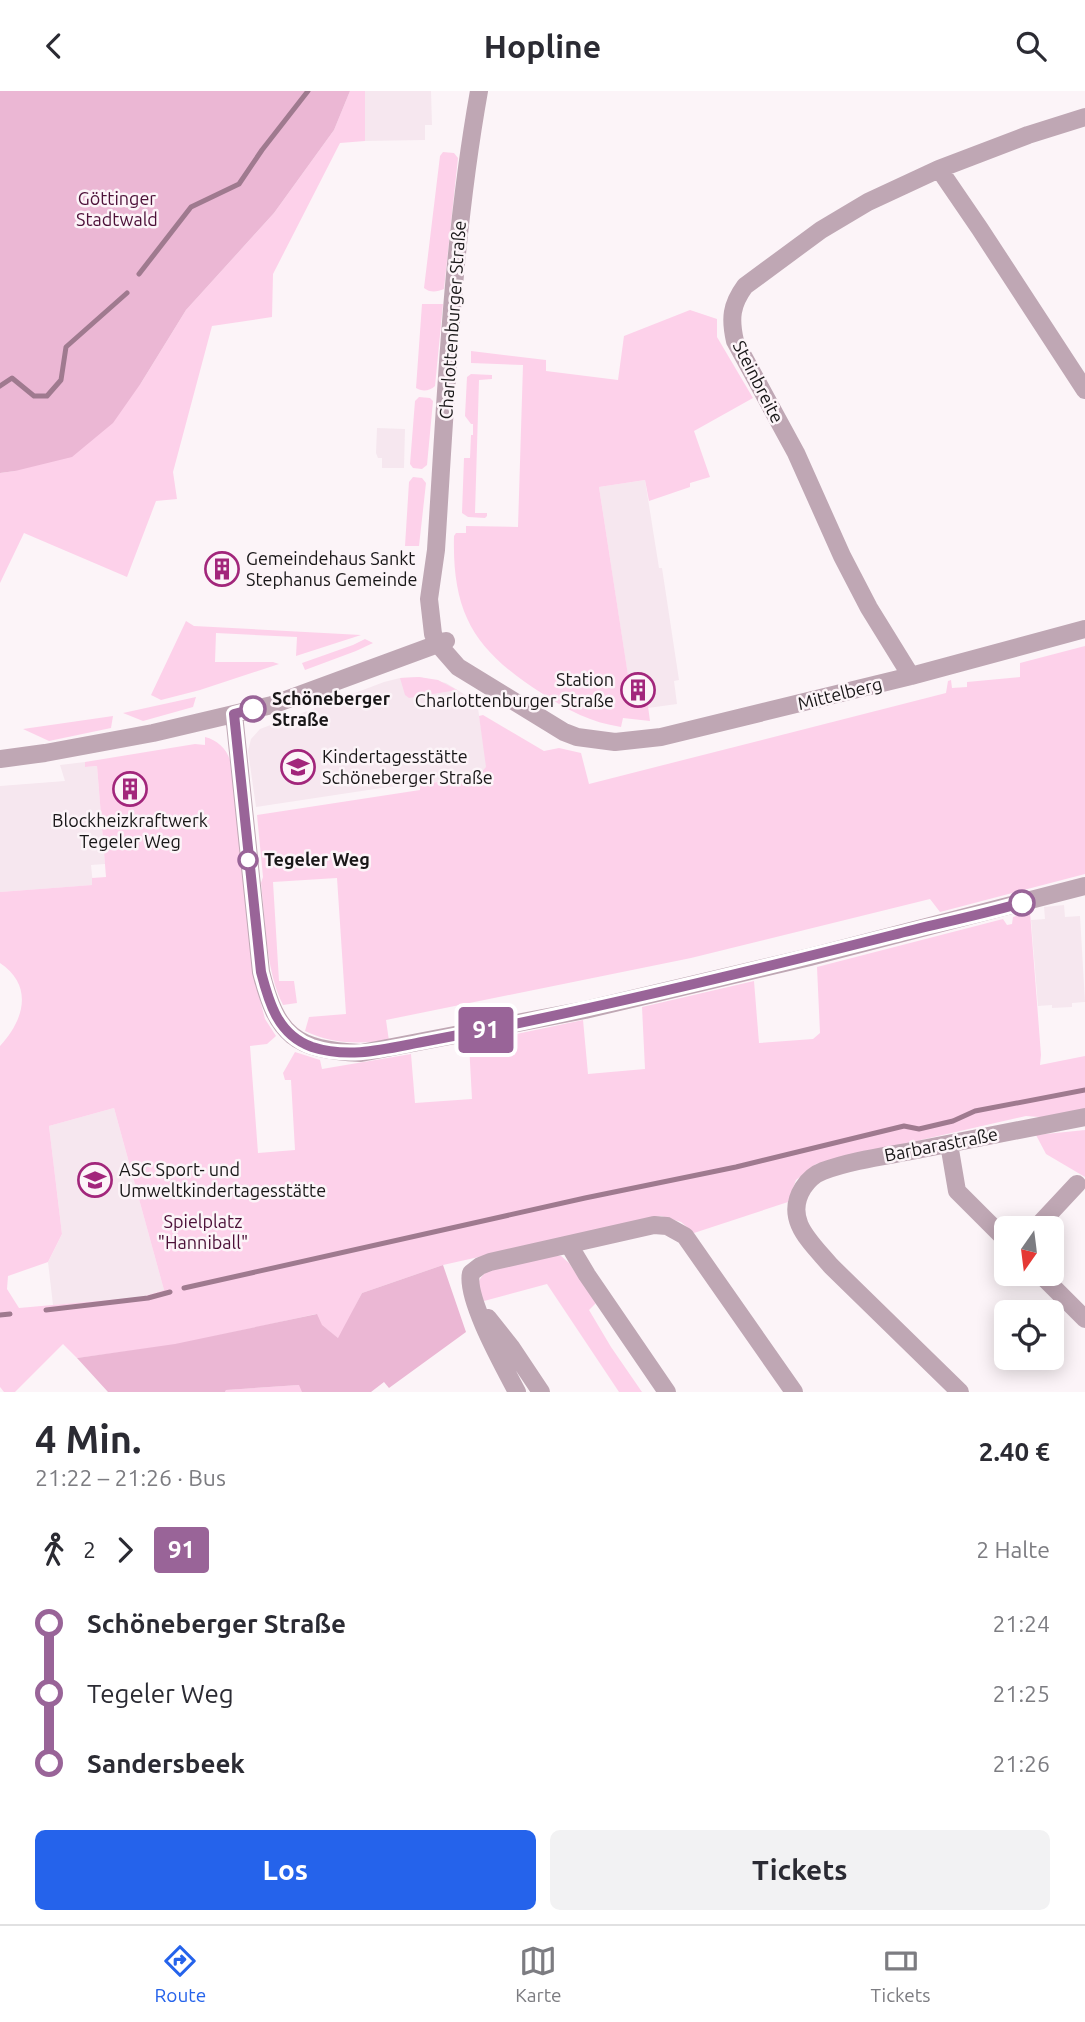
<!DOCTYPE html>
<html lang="de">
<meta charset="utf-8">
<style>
body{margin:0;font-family:Ubuntu,sans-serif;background:#f2f2f3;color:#2b2b33;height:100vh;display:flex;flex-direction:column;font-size:26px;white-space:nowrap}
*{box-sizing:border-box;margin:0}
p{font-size:23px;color:#7c7c81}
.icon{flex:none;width:38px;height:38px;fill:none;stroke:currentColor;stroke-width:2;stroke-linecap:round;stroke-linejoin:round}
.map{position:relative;height:1301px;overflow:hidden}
.sheet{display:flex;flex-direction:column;background:#fff;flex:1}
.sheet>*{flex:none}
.badge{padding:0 14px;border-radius:5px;font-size:24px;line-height:46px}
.needle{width:46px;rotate:194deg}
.tools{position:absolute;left:994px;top:1125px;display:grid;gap:14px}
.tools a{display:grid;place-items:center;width:70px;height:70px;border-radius:10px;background:#fff;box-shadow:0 4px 18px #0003;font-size:35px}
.map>.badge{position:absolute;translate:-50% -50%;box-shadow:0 0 0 4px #fff}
.legs{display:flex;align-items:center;gap:10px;height:77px;padding:0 35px;font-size:23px}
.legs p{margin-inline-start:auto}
.overview{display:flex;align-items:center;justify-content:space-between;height:119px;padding:0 35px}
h1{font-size:38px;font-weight:700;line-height:52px}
.button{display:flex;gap:14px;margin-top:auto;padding:14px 35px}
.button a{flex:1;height:80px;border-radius:10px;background:#2563eb;color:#fff;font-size:28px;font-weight:700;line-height:80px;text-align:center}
.button a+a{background:#f2f2f3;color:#2b2b33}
ul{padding:0 35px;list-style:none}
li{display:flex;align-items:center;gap:24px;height:70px;font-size:26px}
li i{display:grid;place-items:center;width:10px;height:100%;margin:0 9px;background:currentColor}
li i::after{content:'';width:18px;height:18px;margin:-9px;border:5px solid;border-radius:50%;background:#fff}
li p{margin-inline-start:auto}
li:first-child i{background:linear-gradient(#0000 50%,currentColor 0)}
li:last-child i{background:linear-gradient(currentColor 50%,#0000 0)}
header{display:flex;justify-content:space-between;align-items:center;height:91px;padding:0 35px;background:#fff;font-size:32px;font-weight:700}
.dock{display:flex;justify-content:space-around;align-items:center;height:98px;border-top:2px solid #e1e1e2;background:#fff;font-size:19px;color:#7c7c81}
.dock a{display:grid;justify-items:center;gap:4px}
.dock .active{color:#2563eb}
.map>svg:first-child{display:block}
</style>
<header><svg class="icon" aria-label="back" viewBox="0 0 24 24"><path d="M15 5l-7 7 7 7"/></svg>Hopline<svg class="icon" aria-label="search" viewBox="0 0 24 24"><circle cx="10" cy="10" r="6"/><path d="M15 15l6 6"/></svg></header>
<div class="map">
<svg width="1085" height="1301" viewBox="0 0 1085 1301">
<rect width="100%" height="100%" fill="#fcf4f8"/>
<path fill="#f6e7ef" d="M365,0H431L432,34H425V49L365,50Z
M377,337L405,338L404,377H382V367H378L376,362Z
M645,389L659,477H662L679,589L674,590L677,613L648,617L647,609L632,611L599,396Z
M419,586L446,592L477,611L487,676L479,684L420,694L388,696L256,716L248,660L251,648L260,638L384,591L400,587Z
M85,671V676L97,675L105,773L91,774L93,794L0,801V695L65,690L60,674Z
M1064,814L1065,826L1080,825L1085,911L1072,912V916L1052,917V914L1038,915L1031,829L1045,828L1044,816Z
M114,1017L164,1199L142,1206L53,1214L48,1171L62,1143L49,1035Z"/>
<path fill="#fdd1ea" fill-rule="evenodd" d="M350,0H365V50L340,52L273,183L272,226L212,235L173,381L177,408L156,410L127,486L24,442L0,492V382L15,380L141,292L186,219L274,122L334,39Z
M443,61L454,62L458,67L444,198C437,201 430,202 424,197L440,65Z
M422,213H443L435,295C430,300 422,301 416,297Z
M690,219L717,228V246L753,307L694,340L710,386L690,392V396L649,410L645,389L599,396L632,610L647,608L650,630L623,627L621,636C590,631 569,620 543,603C477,561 452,526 454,445L456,442H466V435L518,436L523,274L471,272V260L546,269V280L618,289L624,245Z
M471,283L492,284V288L479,289L475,422H487V425L485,427L468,426L462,422L464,367H470L471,344H473V333H471L465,325L467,286Z
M419,306L430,307L433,310L427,374L422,378L413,377L410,373L415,310Z
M413,386L422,387L426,392L419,455H405L409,391Z
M186,530L194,535L361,544L296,565L297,546L216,542L215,571H273L279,573L200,599L161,609L151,604Z
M365,548L373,552L356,560L305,579L302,572L353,554Z
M1085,555V783L940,821L930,808L691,867L386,929L389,950C359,952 333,954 305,940L309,926L346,923L337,787L273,791L279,890H294L297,912L283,914C266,881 265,829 261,792L263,786L257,724L420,699V694L479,684L486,676L479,625L483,624L544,660L559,657L581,662L589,693L946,602L948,590L951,589L952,597L967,596V591L1020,586V572Z
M419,586L438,589L457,599L409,607L405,604L400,587Z
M196,606L193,616L143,630L123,622Z
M113,625L111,637L49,650L23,638Z
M205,646C217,649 226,657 230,669L254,886L265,928L276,945L267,953L250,955L258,1062L295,1059L291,989H285L283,982L295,961L320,969L322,978L411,963L415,1012L472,1008L469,953L583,929L588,983L645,978L642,916L754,890L759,952L813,948L820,942L817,876L1003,828L1007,834L1012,833L1013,826L1030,821L1041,964L1040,974L1085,965V1020L1053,1027L1026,1025L816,1073L796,1089L788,1111L694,1142L681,1131L661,1125L443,1174L362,1202L339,1248L324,1236L367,1301H225L226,1299L299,1294L321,1233L316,1223L175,1254L77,1267L63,1253L15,1301H4L0,1296V955C24,929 34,895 0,872V801L92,794V787L106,786L97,675L85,676V671L195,653L205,654ZM114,1017L164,1199L142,1206L19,1217L7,1198L8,1185L48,1171L62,1143L49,1035Z
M1085,1039V1086L1046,1063L1036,1044Z
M548,1165H561L569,1172L596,1212L589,1219L611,1256L642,1301H619L547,1193L484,1210C476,1195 476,1188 490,1178Z"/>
<path fill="#ebb7d4" d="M0,0H350L334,39L274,122L186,219L141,292L113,332L72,366L15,380L0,382Z
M443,1174L466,1241L389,1297L384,1291L371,1301H302L299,1294L226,1299L225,1301H108L77,1267L175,1253L317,1223L322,1234L338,1247L362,1202Z"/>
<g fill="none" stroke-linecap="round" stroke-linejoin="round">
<path stroke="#9f7a8f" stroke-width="5" d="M139,183L191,116L239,93L262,59L308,0
M0,295L12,287L34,305H47L61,289L66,256L127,202
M184,1197L585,1107L736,1076L904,1035L919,1038L953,1030L975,1020L1085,999
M46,1219L148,1207L170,1201
M0,1224L10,1223"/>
<path stroke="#bfa7b4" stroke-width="18" d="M479,0C452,151 446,306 436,459L429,508L433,543L437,552L458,576L564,641L577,646L615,651L661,646L911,585L1085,538
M939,78L1028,44L1085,26
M911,585L869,517L842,465L796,362L735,250C730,228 731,214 745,195L821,139L868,111L939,78L980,138L1085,299
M234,623L261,881C277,945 295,959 361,962L585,919L810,866L1085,795
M0,668L45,662L153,642L272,614L446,550
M949,1053L957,1100L1006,1149
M1035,1138L1077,1093
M569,1154L587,1184L667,1301
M1040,1183L1085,1228
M488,1227L511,1256L541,1301
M517,1301C504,1276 465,1207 471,1182L480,1175L490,1171L654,1134L667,1135L685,1145L794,1301
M960,1301L831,1175C812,1152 783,1129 803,1097C808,1089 815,1083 823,1080C853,1069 886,1065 917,1059C973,1048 1029,1037 1085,1026"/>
</g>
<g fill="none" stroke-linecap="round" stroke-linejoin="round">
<g stroke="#fff" stroke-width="16">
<path id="line-1" d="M253,618L234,623L261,881C269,912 278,944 312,956C349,968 385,958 422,951C448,946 474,941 500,936C632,909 763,877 893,844C936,833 979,824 1022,812"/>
</g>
<use href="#line-1" stroke="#996498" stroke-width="10"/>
</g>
<defs>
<g id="building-ring" transform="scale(1.75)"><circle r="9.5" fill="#fcf4f8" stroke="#a2267b" stroke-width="1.5"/><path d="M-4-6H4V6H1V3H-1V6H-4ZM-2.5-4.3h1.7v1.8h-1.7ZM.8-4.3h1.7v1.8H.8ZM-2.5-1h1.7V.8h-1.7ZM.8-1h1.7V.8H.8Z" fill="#a2267b"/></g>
<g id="school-ring" transform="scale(1.75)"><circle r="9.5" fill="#fcf4f8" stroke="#a2267b" stroke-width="1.5"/><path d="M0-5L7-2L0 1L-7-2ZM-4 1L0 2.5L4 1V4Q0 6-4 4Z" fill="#a2267b"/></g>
</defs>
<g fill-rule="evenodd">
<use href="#building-ring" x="222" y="478"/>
<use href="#building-ring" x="638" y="599"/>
<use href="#school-ring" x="298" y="676"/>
<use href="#building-ring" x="130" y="698"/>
<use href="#school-ring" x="95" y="1089"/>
</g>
<g fill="#fff" stroke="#996498" stroke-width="3.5">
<circle cx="253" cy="618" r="12"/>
<circle cx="248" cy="769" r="9"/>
<circle cx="1022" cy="812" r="12"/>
</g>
<g text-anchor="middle" stroke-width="5" stroke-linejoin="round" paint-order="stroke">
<g font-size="18" fill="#4c1038" stroke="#fcf4f8">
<text x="117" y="114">Göttinger<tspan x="117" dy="21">Stadtwald</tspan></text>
<text x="203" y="1137">Spielplatz<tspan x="203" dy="21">"Hanniball"</tspan></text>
</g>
<g font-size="18" fill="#191718" stroke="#fcf4f8">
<text transform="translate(453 229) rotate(-86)" y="6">Charlottenburger Straße</text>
<text transform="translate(758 291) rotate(63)" y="6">Steinbreite</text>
<text transform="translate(840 603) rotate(-14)" y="6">Mittelberg</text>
<text transform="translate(941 1054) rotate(-11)" y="6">Barbarastraße</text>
</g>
<g font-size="18" fill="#191718" stroke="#fcf4f8" text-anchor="start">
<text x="246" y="474">Gemeindehaus Sankt<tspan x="246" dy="21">Stephanus Gemeinde</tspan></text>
<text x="614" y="595" text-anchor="end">Station<tspan x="614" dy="21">Charlottenburger Straße</tspan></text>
<text x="322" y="672">Kindertagesstätte<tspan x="322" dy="21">Schöneberger Straße</tspan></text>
<text x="130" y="736" text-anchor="middle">Blockheizkraftwerk<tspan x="130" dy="21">Tegeler Weg</tspan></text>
<text x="119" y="1085">ASC Sport- und<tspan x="119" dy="21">Umweltkindertagesstätte</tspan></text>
</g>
<g font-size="18" font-weight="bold" fill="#191718" stroke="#fcf4f8" text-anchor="start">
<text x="272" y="614">Schöneberger<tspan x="272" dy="21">Straße</tspan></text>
<text x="264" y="775">Tegeler Weg</text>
</g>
</g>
</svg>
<div class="tools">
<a><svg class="needle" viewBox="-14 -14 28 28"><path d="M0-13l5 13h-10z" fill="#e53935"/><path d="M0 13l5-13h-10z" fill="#7c7c81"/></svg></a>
<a><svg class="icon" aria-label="locate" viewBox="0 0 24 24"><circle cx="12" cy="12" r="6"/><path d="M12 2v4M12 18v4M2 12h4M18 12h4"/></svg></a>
</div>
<b class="badge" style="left:486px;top:939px;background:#996498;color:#fff">91</b>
</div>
<section class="sheet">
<div class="overview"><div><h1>4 Min.</h1><p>21:22 – 21:26 · Bus</p></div><b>2.40 €</b></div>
<div class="legs"><svg class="icon" aria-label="walk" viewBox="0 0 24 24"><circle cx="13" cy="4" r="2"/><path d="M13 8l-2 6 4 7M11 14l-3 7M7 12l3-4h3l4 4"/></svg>2<svg class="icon" aria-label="forward" viewBox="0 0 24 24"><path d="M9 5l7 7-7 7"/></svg><b class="badge" style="background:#996498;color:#fff">91</b><p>2 Halte</p></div>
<ul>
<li><i style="color:#996498"></i><b>Schöneberger Straße</b><p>21:24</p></li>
<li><i style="color:#996498"></i><span>Tegeler Weg</span><p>21:25</p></li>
<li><i style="color:#996498"></i><b>Sandersbeek</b><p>21:26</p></li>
</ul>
<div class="button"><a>Los</a><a>Tickets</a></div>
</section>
<nav class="dock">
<a class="active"><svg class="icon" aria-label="directions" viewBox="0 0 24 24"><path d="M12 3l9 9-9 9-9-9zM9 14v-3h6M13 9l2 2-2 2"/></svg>Route</a>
<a><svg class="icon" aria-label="map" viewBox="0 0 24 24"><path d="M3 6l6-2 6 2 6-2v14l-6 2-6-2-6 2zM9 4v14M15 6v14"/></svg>Karte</a>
<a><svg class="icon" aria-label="tickets" viewBox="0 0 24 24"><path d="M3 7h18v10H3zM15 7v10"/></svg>Tickets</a>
</nav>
